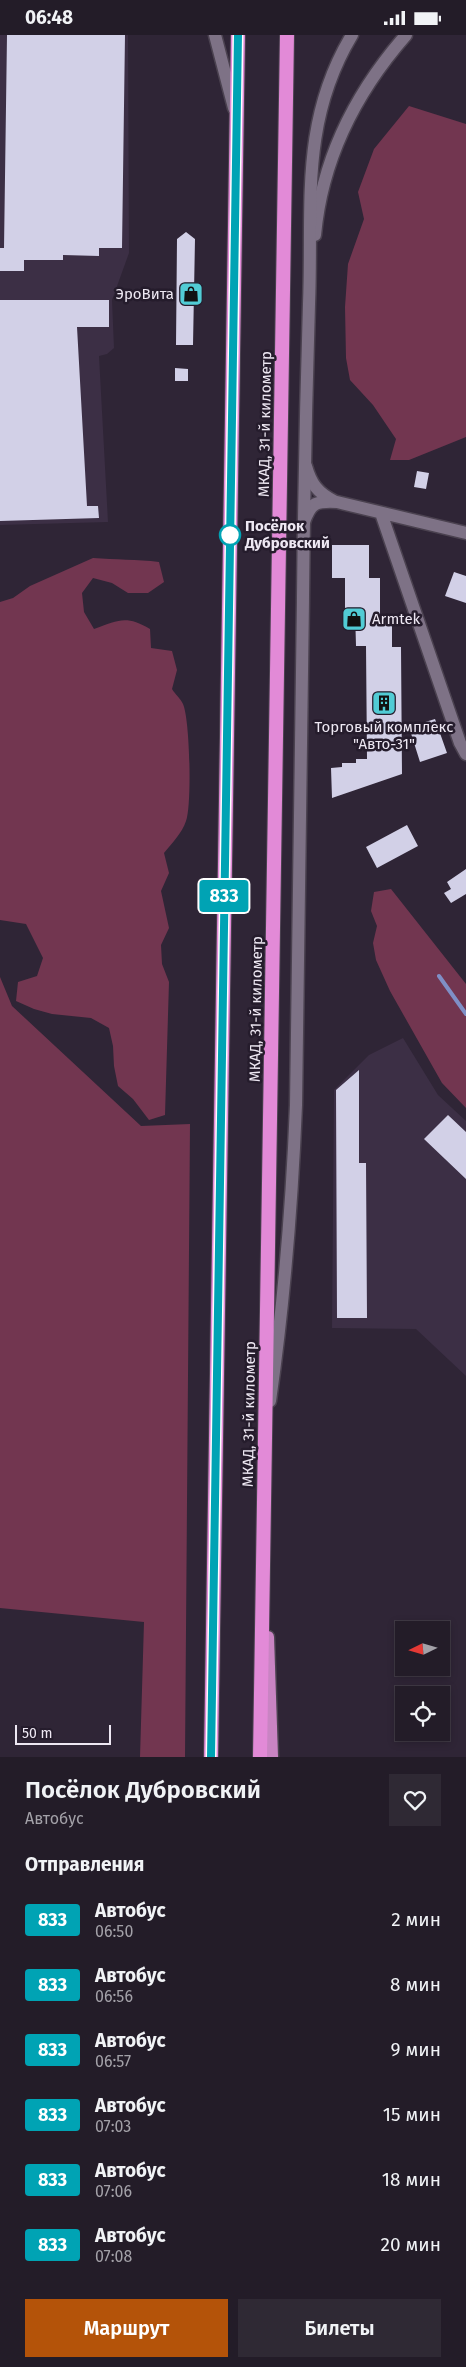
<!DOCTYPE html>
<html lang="ru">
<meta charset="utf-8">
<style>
body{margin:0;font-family:"Fira Sans",sans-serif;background:#2f2934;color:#f1f3f6;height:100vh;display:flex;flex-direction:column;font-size:19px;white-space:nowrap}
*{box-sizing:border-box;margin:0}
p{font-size:16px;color:#a3a1a8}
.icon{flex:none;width:28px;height:28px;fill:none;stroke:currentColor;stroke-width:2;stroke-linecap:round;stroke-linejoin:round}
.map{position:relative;height:1722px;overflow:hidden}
.sheet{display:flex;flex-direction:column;background:#231c28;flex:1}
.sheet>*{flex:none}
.badge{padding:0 10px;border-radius:4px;font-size:18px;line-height:32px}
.needle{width:32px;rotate:265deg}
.controls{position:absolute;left:395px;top:1586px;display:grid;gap:10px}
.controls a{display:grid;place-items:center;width:55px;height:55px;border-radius:0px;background:#231c28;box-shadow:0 2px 8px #0003,0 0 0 1px #403a45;font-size:25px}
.scale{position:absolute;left:15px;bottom:12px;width:96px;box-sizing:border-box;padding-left:5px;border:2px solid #eee8f3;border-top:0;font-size:14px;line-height:18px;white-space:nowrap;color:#eee8f3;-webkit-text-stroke:4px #251c2c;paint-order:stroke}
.map>.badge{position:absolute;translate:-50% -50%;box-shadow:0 0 0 2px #fff}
h2{padding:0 25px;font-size:19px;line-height:45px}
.round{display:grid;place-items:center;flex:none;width:52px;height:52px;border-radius:0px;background:#2f2934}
.summary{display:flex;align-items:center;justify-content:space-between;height:85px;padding:0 25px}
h1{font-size:24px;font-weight:600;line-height:38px}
.button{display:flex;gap:10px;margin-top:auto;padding:10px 25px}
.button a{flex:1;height:58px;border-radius:0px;background:#b45309;color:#fff;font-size:20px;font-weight:600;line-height:58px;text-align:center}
.button a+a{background:#2f2934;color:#f1f3f6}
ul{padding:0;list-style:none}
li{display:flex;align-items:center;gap:15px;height:65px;padding:0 25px}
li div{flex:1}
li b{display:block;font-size:19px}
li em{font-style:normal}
li .badge{min-width:55px;font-weight:700;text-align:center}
.status{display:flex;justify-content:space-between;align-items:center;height:35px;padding:0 25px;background:#231c28;direction:ltr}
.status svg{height:14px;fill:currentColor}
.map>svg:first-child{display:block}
</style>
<div class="status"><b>06:48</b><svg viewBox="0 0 49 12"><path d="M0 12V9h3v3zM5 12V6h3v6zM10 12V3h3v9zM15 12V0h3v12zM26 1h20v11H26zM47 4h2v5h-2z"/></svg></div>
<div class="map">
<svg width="466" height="1722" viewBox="0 0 466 1722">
<rect width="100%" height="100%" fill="#2f2536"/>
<path fill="#3c2f45" d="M0,0H128L129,218L112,265L114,313L107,319L99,321L108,487L0,490Z
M403,1003L438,1060L466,1086V1341L416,1294L332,1293L334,1055L369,1020Z"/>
<path fill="#723650" d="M409,71L466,89V402L409,425H390L396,404L373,370L350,345L346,323L345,272L348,229L364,184L358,157L374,114Z
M93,523C115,525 137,524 159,527L164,547L148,558H128L112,548L93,543L82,558L84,577L94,594C119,585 126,580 150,594L151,613L172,616L177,635L172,654C175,659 181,664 183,669C190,684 192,771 186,786C182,798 172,808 164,818L169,838L161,856L169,893L161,910L162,929L169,947L165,1080L149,1085L133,1064L118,1051L114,1031L113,1011L109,993L91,983L52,979L34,974L16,966L18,947L37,941L43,923L26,889L0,885V567L13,563L30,551Z
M391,854L466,949V1073L442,1048L390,956L376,925L373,908L377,891L371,876L374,857Z
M0,942L12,971L141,1091L190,1089L185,1722H140L144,1587L0,1573Z"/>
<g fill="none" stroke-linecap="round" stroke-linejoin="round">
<path stroke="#7f8fc6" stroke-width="4" d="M439,941L466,979"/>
</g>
<path fill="#d2d0e7" d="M7,0H125L122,213H99V221L63,220V225H24V236H0V213H4Z
M186,197L195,204L193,310H176L177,204Z
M0,265H109V292H77L87,471H98L99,483L0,486Z
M175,333L188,334V346H175Z
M417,436L429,438L426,454L414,452Z
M332,510H369V543H380V584H392V612H401L402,739L332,763L331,733L342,732V728H356V724H367L366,611H356L355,576H345V543H332Z
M454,537L466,541V568L445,561Z
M435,684L447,718L420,727L409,692Z
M407,790L418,811L377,833L366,812Z
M466,834V859L451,868L444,858L451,854L447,847Z
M359,1035V1128H366L367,1283H337L336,1055Z
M448,1080L466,1097V1144L424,1104Z"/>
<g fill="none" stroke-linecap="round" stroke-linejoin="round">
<g stroke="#4b4250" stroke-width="15">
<path id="minor" d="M306,431C311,449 318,458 334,466
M381,478L460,708L466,719
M304,487C311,467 316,466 337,467L466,498"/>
</g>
<g stroke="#4b4250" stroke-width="15">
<path id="tertiary" d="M315,200C322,124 356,57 406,0"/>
</g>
<g stroke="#4b4250" stroke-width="15">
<path id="secondary" d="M215,0L234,73
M270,1366C284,1268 292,1169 296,1070C299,901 302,731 303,561C304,464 306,366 309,269C313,172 299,88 352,0"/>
</g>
<g stroke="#4b4250" stroke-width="15">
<path id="primary" d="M268,1602L272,1722"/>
</g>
<g stroke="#4b4250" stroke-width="16">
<path id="trunk" d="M211,1722L238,0
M260,1722L287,0"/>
</g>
<use href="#minor" stroke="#7e7286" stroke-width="12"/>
<use href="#tertiary" stroke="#7e7286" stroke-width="12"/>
<use href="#secondary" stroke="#7e7286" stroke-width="12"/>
<use href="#primary" stroke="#c984c3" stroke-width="12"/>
<use href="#trunk" stroke="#e28ad7" stroke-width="14"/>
</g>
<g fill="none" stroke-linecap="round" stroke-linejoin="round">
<g stroke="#fff" stroke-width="11">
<path id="line" d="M211,1722L238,0"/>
</g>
<use href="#line" stroke="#00a3b4" stroke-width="8"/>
</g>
<defs>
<g id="shop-square" transform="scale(1.25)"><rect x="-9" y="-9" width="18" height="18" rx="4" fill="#51ccd5" stroke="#251c2c"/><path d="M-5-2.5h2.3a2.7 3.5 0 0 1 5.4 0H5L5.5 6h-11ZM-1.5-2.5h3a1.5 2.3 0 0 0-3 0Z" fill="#111"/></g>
<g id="building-square" transform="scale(1.25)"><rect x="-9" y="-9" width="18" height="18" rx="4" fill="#51ccd5" stroke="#251c2c"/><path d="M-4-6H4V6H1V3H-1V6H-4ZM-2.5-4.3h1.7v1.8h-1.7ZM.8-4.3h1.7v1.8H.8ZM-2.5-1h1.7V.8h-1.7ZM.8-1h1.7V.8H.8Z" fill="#111"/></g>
</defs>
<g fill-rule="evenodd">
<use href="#shop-square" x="191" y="259"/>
<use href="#shop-square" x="354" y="584"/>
<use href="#building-square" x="384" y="668"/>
</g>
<circle fill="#fff" stroke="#00a3b4" stroke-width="2.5" cx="230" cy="500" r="10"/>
<g text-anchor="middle" stroke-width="5" stroke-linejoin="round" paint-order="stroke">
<g font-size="15" fill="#eee8f3" stroke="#251c2c" text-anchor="end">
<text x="174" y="264">ЭроВита</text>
<text x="372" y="589" text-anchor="start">Armtek</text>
<text x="384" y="697" text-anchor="middle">Торговый комплекс<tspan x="384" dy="17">"Авто-31"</tspan></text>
</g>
<g font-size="15" fill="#eee8f3" stroke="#251c2c">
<text transform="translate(265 389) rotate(-89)" y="5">МКАД, 31-й километр</text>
<text transform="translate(256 974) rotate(-89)" y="5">МКАД, 31-й километр</text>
<text transform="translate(249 1379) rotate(-89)" y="5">МКАД, 31-й километр</text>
</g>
<g font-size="15" font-weight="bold" fill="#eee8f3" stroke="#251c2c" text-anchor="start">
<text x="245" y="496">Посёлок<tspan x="245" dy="17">Дубровский</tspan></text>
</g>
</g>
</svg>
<div class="controls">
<a><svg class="needle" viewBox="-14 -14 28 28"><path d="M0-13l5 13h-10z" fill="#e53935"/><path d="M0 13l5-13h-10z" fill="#a3a1a8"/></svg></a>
<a><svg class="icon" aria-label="locate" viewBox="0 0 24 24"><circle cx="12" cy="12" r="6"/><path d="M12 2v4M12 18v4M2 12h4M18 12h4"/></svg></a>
</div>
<div class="scale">50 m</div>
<b class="badge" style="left:224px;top:861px;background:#00a3b4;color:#fff">833</b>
</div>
<section class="sheet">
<div class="summary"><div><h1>Посёлок Дубровский</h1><p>Автобус</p></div><a class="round"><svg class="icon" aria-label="heart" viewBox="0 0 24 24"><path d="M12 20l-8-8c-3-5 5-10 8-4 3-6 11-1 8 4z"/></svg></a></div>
<h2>Отправления</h2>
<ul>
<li><span class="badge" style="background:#00a3b4;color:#fff">833</span><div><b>Автобус</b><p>06:50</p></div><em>2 мин</em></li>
<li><span class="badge" style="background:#00a3b4;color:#fff">833</span><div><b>Автобус</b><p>06:56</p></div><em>8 мин</em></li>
<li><span class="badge" style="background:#00a3b4;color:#fff">833</span><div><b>Автобус</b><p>06:57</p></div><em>9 мин</em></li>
<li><span class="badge" style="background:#00a3b4;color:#fff">833</span><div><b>Автобус</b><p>07:03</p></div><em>15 мин</em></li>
<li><span class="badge" style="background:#00a3b4;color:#fff">833</span><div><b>Автобус</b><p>07:06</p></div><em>18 мин</em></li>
<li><span class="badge" style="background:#00a3b4;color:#fff">833</span><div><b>Автобус</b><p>07:08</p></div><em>20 мин</em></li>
</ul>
<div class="button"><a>Маршрут</a><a>Билеты</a></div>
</section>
